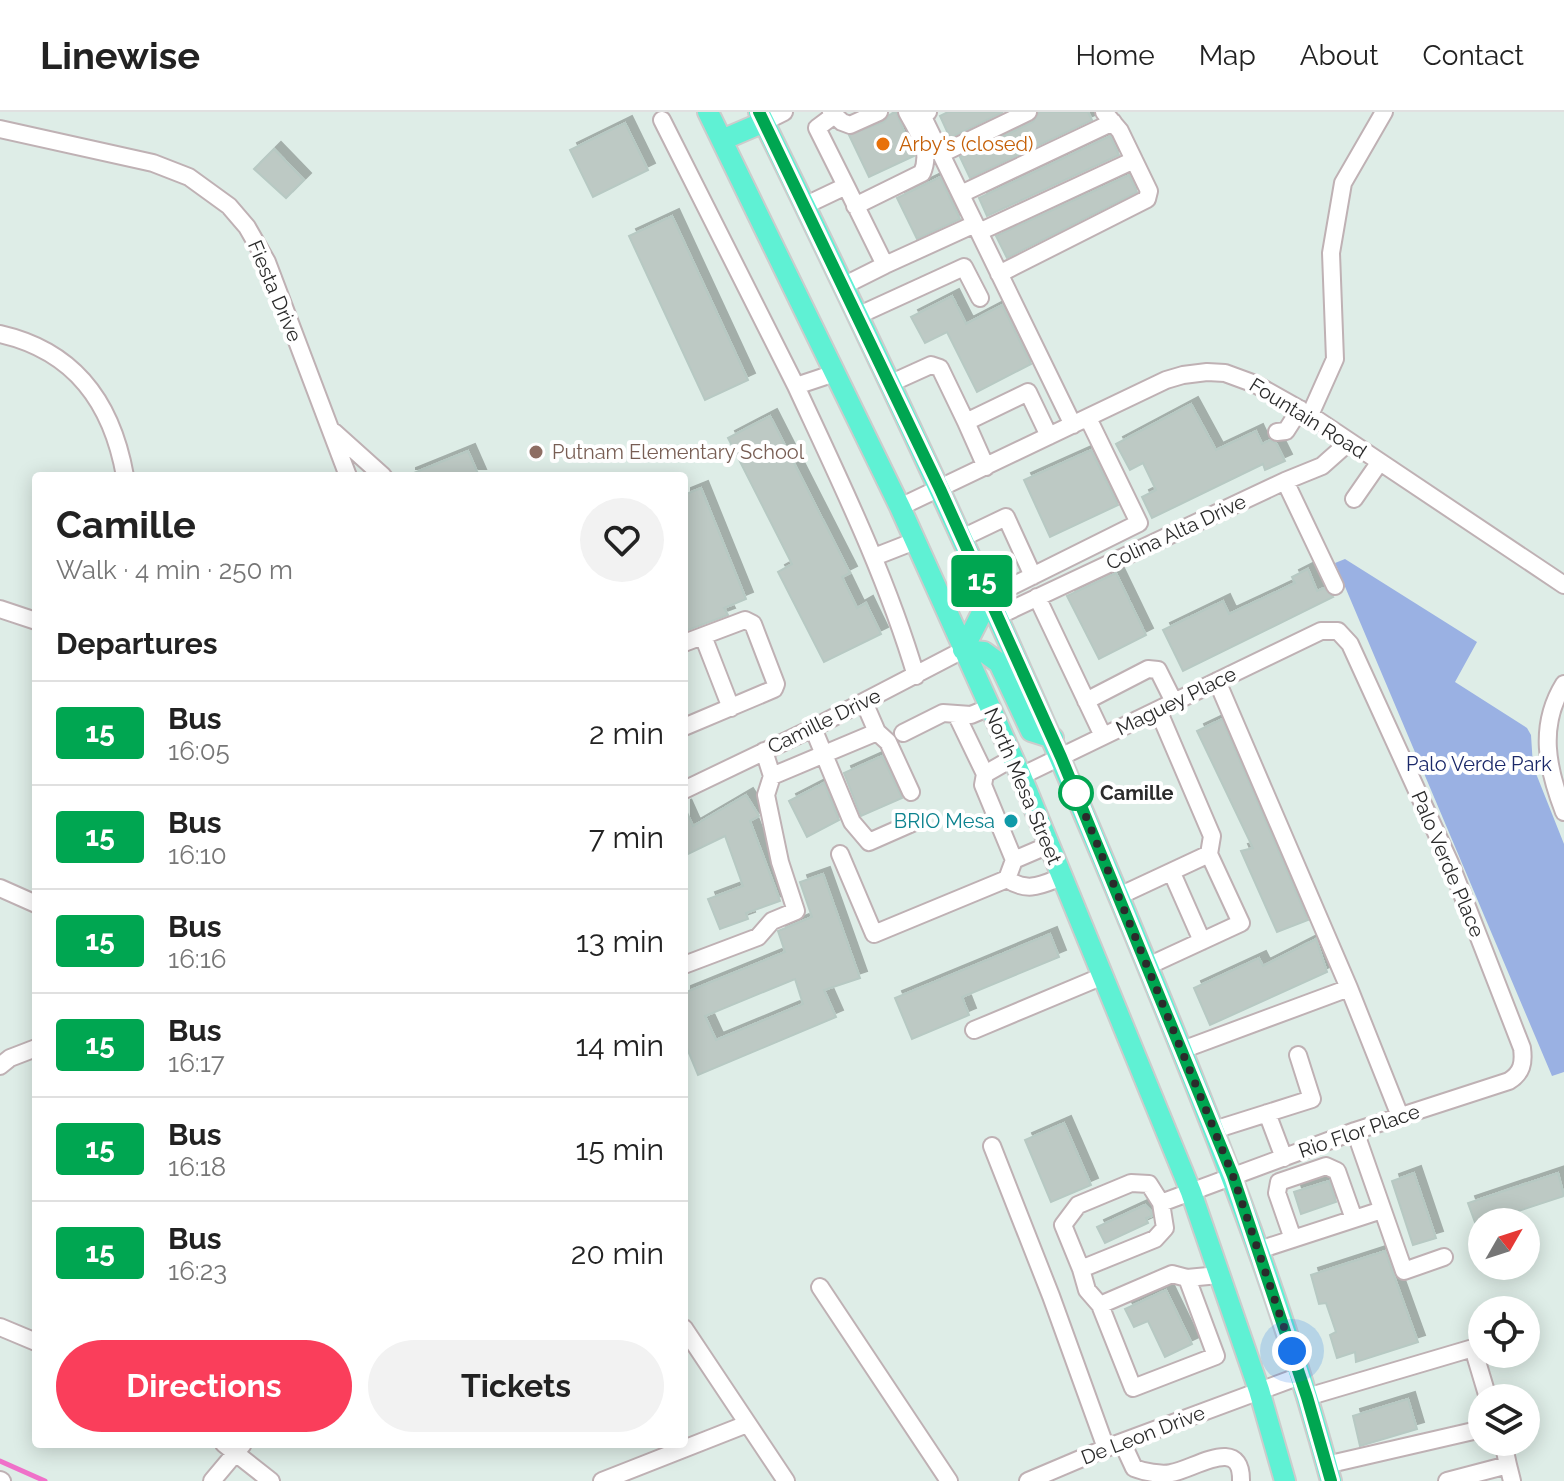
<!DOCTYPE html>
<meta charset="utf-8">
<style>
body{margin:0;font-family:Raleway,sans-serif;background:#f2f2f2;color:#222;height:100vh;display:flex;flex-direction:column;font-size:30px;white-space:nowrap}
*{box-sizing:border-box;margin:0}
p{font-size:26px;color:#767676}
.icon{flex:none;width:44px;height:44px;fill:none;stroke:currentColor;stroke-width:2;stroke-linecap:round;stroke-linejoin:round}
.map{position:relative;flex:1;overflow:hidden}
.sheet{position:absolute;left:32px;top:360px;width:656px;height:976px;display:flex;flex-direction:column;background:#fff;border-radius:8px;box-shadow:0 4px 20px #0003}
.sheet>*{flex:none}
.badge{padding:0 16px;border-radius:6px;font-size:28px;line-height:52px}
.needle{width:52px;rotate:51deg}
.fabs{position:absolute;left:1468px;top:1096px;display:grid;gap:16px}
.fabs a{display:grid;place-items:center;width:72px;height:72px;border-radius:50%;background:#fff;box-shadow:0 4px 20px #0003;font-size:40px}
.you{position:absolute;width:40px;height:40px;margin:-20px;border:6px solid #fff;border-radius:50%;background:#1a73e8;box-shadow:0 0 0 12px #1a73e833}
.map>.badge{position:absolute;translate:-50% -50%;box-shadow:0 0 0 4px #fff}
h2{padding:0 24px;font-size:30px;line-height:72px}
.round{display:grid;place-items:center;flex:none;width:84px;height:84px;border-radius:42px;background:#f2f2f2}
.head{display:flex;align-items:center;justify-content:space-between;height:136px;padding:0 24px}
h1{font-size:38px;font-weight:700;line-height:60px}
.primary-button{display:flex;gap:16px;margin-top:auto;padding:16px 24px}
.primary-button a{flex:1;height:92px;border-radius:48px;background:#fa3e5b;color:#fff;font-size:32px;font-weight:700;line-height:92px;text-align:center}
.primary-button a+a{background:#f2f2f2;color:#222}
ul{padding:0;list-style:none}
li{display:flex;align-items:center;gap:24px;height:104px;padding:0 24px;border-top:2px solid #e0e0e0}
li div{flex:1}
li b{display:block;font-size:30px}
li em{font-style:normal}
li .badge{min-width:88px;font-weight:700;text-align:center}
header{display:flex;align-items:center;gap:48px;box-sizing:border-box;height:112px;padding:0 40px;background:#fff;border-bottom:2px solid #e0e0e0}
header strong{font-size:38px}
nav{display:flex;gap:44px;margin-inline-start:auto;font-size:28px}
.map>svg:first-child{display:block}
</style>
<header>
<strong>Linewise</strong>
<nav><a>Home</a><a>Map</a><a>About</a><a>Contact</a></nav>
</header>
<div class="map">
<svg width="1564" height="1369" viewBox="0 0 1564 1369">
<defs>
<filter id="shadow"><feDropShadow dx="7" dy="-7" stdDeviation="0" flood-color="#0004"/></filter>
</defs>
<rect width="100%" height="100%" fill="#deede7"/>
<path fill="#9ab1e3" d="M1345,447L1477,530L1455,570L1527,616L1531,623L1533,654L1564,732V960L1552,964L1335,451Z"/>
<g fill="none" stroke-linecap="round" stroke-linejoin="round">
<path stroke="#ef71c9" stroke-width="5" d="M0,1349L45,1369"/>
</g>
<path fill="#bdc9c4" stroke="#b7c9c3" stroke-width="2" fill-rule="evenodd" filter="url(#shadow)" d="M896,0L914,44L869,65L849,23L884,10L889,3Z
M948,0H1003L950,26L940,4Z
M1039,0H1088L1092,8L970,66L960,45L1033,10Z
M625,11L648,58L593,85L570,38Z
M1110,24L1119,43L987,104L979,86Z
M274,37L304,68L286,86L254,57Z
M1129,63L1137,80L1007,146L996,124Z
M940,65L960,107L917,127L897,86Z
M672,104L748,268L705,288L629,124Z
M952,184L966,212L1002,193L1031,252L977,280L947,220L925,231L911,205Z
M1191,292L1216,338L1256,319L1262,332L1270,328L1276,331L1285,349L1265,358L1263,352L1152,406L1142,385L1156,378L1143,351L1130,358L1116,332Z
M770,304L850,461L842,465L857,496L866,491L881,522L824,550L778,460L792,452L728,326Z
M1091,338L1118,393L1050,425L1024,368Z
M468,339L479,364H409V363Z
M701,376L746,487L724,496L728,503L688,518L684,508V383Z
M1308,457L1317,479L1324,476L1333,485L1183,559L1163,518L1223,489L1229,502L1295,471L1292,465Z
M1116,461L1146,523L1099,547L1067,484Z
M1222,607L1308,808L1277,820L1241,739L1253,736L1197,619Z
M882,644L902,686L861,704L844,661Z
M824,671L839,708L807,725L789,689Z
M746,683L759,704L750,709L780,789L746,801L748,807L720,817L708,787L743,774L725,724L684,744V694L693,714Z
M823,762L860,866L824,878L836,905L698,963L684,929V881L785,840L778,819L812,805L800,770ZM795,867L803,892L716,928L705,904Z
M1050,822L1059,845L962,885L969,903L912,927L895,886Z
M1316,827L1327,860L1210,913L1194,876L1259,846L1263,854Z
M1064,1011L1091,1073L1051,1090L1025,1028Z
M1414,1061L1436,1126L1413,1133L1392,1069Z
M1558,1061L1564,1084L1476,1113L1468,1091Z
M1329,1069L1336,1090L1301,1102L1294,1080Z
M1145,1093L1151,1099L1152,1104L1146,1106L1148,1111L1105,1131L1097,1115Z
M1385,1139L1418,1230L1356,1250L1355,1240L1337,1246L1330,1223L1336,1220L1326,1191L1319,1192L1311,1163Z
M1166,1178L1192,1232L1165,1245L1148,1209L1134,1215L1125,1197Z
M1408,1287L1417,1317L1360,1334L1353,1304Z"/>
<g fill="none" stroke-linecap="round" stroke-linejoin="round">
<g stroke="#bfb1b4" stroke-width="20">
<path id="minor" d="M831,0L842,10L850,13L879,0
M928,0L922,3L1073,313
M833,4L817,16L846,74
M662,8L796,274L835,261
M764,10L784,0
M0,17L153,51L189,65L229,94L247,115L267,150L348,364
M941,42L1028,0
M961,82L1113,10
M804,94L846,74L885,153L843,174
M855,94L922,61C932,38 918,21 907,0
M979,120L1134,48
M885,153L975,112
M999,162L1147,87L1149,79L1120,19L1104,0
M857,204L964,155L980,186
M0,222C75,239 112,291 125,364
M889,272L931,253L940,256L966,310
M796,274C840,369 886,463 916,564
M1310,303L1335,247L1331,141L1343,71L1384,0
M334,320L383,364
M1277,320L1286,319L1300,297
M986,355L966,310L1028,280L1049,324
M1285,369L1335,474
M1354,387L1379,351
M900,395L1166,268L1183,263L1207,260L1225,261L1255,272L1310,303L1564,473
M962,426L1006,405L1033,464
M874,445L915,429
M990,485L1139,411L1088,306
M1037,485L1103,624
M0,497L36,509
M998,504L1285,369L1322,354L1349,330
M703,524L731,596
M684,531L745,508L753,512L776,572L774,577L684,615
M1217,569L1349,876L1400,1004
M1564,572C1538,614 1547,656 1564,700
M1086,589L1148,557L1158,558L1174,590
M864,590L877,620L888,630L911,680
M957,604L985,662
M813,616L852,710L869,730L919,708
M903,621L943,601L971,603L990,595
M1013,646L985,662L983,673L1014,748
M772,664L877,620
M1021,664L1321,519H1338L1350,532L1450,751L1522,936C1524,951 1522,961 1509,969L1355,1019L1161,1091
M684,678L813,616L963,538
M1049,733L1014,748L1007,767C1028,781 1041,773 1062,765
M840,742L874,822L1007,767
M1172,761L1202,829
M0,776L36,792
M1119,784L1209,742
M684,853L758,825L772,809L796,799L780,750L766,683L772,664L764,639
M1148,854L1241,811L1209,742L1212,724L1158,598
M974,918L1103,864
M1182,938L1349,876
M0,954L10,946L36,936
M1267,1001L1284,1046
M1214,1018L1312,987L1298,943
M1355,1019L1404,1159L1444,1145
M992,1034L1051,1184L1106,1336
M1131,1071L1149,1072L1161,1091L1165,1116L1155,1127L1081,1157L1063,1113L1078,1093Z
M1293,1127L1277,1081L1279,1070L1326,1054L1337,1059L1354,1107
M1259,1138L1382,1098
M1081,1157L1087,1178L1100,1193L1133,1276L1216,1244L1187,1166L1219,1163
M820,1175L949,1369
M1100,1193L1172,1162L1187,1166
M0,1215L36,1230
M684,1216L786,1369
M1307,1285L1473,1236L1488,1286
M1122,1330L1134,1356C1144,1360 1161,1363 1171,1361C1193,1358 1242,1322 1241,1369
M1503,1330L1508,1353
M224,1332L271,1369
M1326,1353L1482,1317
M0,1368L2,1369
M212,1369L243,1332
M602,1369L747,1312
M1028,1369L1106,1336L1300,1264
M1447,1369L1508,1353L1512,1369"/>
</g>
<g stroke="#ccc" stroke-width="24">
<path id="major" d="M708,0L900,395L1021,664L1191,1080L1259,1278L1285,1369
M759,0C892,270 1019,543 1134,821C1208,1001 1281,1181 1331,1369
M722,28L764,10
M963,538L984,540L999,551L1031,619L1053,626
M963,538L990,485"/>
</g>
<use href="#minor" stroke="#fff" stroke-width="16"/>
<use href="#major" stroke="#5ff1d4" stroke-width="20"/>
</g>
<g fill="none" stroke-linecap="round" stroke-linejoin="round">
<g stroke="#fff" stroke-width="18">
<path id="line" d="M759,0L940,377L1061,645L1233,1064L1307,1285L1331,1369"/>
</g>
<use href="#line" stroke="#00a651" stroke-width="12"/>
<path stroke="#2b2b2b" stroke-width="8" stroke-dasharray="0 14.4" d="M1076,681L1073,673L1233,1064L1292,1239"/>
</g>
<circle fill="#e8710a" stroke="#fff" stroke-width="3" cx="883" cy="32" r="8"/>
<circle fill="#8d6e63" stroke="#fff" stroke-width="3" cx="536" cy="340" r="8"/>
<circle fill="#fff" stroke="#00a651" stroke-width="4" cx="1076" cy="681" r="16"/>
<circle fill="#0f9aa8" stroke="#fff" stroke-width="3" cx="1011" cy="709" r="8"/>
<g text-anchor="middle" stroke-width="8" stroke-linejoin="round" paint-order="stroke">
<g font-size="20" fill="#c56008" stroke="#fff" text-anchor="start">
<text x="899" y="39">Arby's (closed)</text>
</g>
<g font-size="20" fill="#2b2b2b" stroke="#fff">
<text transform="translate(275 179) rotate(67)" y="7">Fiesta Drive</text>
<text transform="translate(1308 306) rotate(32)" y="7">Fountain Road</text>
<text transform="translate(1176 420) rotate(-25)" y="7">Colina Alta Drive</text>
<text transform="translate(1176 589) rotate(-26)" y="7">Maguey Place</text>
<text transform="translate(824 609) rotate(-26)" y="7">Camille Drive</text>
<text transform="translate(1023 674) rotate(67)" y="7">North Mesa Street</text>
<text transform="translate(1448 752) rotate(67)" y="7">Palo Verde Place</text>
<text transform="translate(1359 1019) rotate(-19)" y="7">Rio Flor Place</text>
<text transform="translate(1143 1323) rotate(-21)" y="7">De Leon Drive</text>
</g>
<g font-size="20" fill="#785e54" stroke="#fff" text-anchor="start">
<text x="552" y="347">Putnam Elementary School</text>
</g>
<g font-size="20" fill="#1a2869" stroke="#fff">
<text x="1479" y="659">Palo Verde Park</text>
</g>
<g font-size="20" font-weight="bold" fill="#2b2b2b" stroke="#fff" text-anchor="start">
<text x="1100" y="688">Camille</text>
</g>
<g font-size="20" fill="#0d838f" stroke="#fff" text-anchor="end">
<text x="995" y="716">BRIO Mesa</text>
</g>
</g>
</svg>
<div class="fabs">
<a><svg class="needle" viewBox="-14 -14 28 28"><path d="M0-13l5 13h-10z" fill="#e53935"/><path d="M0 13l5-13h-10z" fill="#767676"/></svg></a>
<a><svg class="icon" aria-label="locate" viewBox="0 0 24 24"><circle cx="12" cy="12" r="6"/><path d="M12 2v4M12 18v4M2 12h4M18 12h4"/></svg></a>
<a><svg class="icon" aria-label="layers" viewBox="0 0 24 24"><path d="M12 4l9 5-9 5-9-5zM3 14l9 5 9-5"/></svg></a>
</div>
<div class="you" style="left:1292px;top:1239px"></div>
<b class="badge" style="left:982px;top:469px;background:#00a651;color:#fff">15</b>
<section class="sheet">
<div class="head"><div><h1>Camille</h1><p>Walk · 4 min · 250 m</p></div><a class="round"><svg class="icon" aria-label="heart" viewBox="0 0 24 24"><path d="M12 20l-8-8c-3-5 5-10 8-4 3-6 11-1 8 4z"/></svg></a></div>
<h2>Departures</h2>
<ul>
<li><span class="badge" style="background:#00a651;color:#fff">15</span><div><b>Bus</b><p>16:05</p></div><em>2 min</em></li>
<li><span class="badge" style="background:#00a651;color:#fff">15</span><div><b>Bus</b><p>16:10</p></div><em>7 min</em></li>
<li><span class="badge" style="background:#00a651;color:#fff">15</span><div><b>Bus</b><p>16:16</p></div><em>13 min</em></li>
<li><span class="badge" style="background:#00a651;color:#fff">15</span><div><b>Bus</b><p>16:17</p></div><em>14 min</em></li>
<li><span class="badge" style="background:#00a651;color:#fff">15</span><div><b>Bus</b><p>16:18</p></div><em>15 min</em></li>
<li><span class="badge" style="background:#00a651;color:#fff">15</span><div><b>Bus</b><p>16:23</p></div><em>20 min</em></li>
</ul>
<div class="primary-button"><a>Directions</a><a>Tickets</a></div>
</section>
</div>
